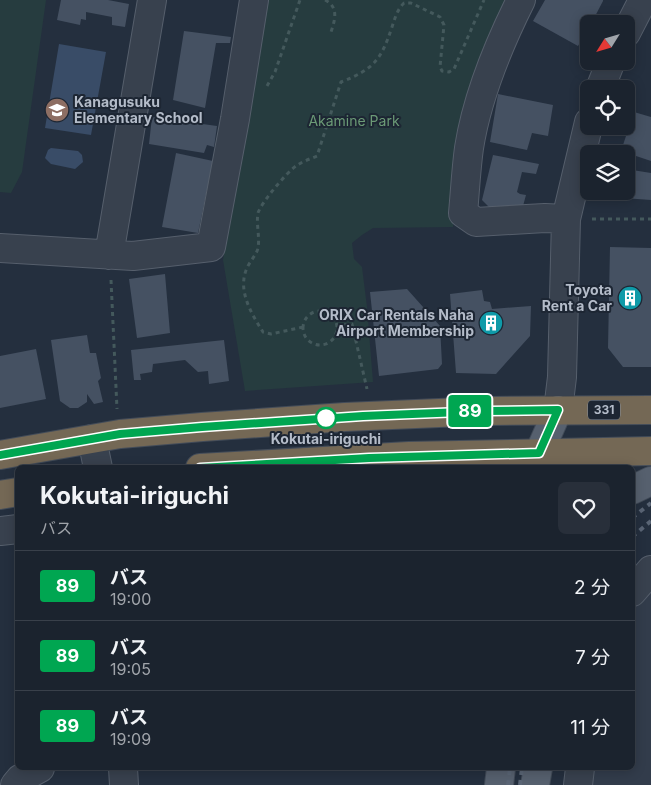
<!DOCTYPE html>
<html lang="ja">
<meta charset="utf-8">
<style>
body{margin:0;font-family:Inter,"Noto Sans JP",sans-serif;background:#282f3a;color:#f1f3f6;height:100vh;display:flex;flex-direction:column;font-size:19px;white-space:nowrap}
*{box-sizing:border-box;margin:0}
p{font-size:16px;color:#a0a4aa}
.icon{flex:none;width:28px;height:28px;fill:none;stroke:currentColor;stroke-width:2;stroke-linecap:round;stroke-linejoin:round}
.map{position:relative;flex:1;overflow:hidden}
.drawer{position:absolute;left:15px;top:465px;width:620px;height:305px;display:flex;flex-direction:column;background:#1b232e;border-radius:8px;box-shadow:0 2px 12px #0003,0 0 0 1px #39404a}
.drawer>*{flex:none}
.badge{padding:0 10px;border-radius:4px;font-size:18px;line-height:32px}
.needle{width:32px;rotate:233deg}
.buttons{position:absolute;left:580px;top:15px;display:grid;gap:10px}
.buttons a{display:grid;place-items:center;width:55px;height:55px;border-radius:8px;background:#1b232e;box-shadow:0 2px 12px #0003,0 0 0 1px #39404a;font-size:25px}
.map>.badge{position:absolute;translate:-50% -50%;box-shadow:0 0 0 2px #fff}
.round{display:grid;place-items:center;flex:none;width:52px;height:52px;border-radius:8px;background:#282f3a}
.overview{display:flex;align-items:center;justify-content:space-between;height:85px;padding:0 25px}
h1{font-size:24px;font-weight:700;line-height:38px}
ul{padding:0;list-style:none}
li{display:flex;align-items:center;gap:15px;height:70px;padding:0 25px;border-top:1px solid #39404a}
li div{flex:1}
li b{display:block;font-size:19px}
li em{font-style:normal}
li .badge{min-width:55px;font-weight:700;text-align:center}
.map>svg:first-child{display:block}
</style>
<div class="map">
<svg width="651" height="785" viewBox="0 0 651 785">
<rect width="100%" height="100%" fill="#242f3e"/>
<path fill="#323c4b" d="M651,559V785H573L574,768H632L633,577Z"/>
<path fill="#263c3f" d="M0,0H46L22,172L11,193L0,192Z
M265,0H511L461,129L453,227L373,228L362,235L352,243L354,259L362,267L367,307L373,382L245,391L223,260Z"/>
<path fill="#394c67" d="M59,44L106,52L91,135L45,128Z
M51,148L78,151L82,155L83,162L75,169L51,164L45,158L48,150Z"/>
<path fill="#455162" d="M61,0H108L129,4L125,27L112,25V17L86,12V20L81,19L80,25L57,20Z
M545,0H603V1L591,24H589V27L578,46L533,21Z
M184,31L231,37L230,43H216L205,108L173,100Z
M498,94L553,105L548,136L532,133L527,150L490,142Z
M634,112L651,117V161L621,151Z
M152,117L217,126L214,147L207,145L204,153L149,144Z
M176,153L213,161L198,233L162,227Z
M493,155L539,164L536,174L522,172L517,192L520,194L526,195L523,206L489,207L482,200Z
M626,169L651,173V200L609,197L610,191H626Z
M610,247L651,248V367H623L608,348Z
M165,274L170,333L137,338L129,279Z
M407,289L440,326L442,364L438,369L379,376L370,292Z
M482,290L484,301L490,302L492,309L531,306L530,336L496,374L456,373L450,294Z
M87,335L90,353H96L101,378L98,381L103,402L94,404L87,394V402L78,408H70L60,401L51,340Z
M224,340L229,381L209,384L208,371L198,372L185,360L153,364L152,372L140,374L141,380H134L131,350Z
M36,349L46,399L0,408V356Z"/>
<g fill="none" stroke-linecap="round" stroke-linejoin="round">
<g stroke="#565f6c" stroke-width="30">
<path id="minor" d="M521,0C498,46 477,97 469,148C466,170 465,192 463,213L476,222L545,218L566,219
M626,33L643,0
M600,89L611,61
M0,248L133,256L211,247L235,119L254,0
M109,255L152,0
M558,410L562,377L566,219L589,122
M92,439L98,468
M0,531L18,529
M632,592L651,570
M123,768L124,785
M15,785L20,779L40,768
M578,785L580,768"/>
</g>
<g stroke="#414a57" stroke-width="30">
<path id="major" d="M537,468L539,453L558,410
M632,490L651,481
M499,785L501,768
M535,785L538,768"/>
</g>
<g stroke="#434c59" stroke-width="30">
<path id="highway" d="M0,455L120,434L202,427L345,417L486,411L651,410
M200,468L409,456L651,451
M0,495L18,492"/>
</g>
<path stroke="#44595c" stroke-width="3" stroke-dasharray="4 4" stroke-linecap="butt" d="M325,0C339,7 335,20 331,32
M267,86L275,72L300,0
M592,219H651
M111,280L117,409
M303 328a17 17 0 1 1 34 0a17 17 0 1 1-34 0Z
M336,326L352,324L367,389
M303,327L271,334L263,332C251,313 237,290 247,268C250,261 257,254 258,248C260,237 256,224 258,213C261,203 287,172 296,166C303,161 310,159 317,156L341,82C374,69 381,60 392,27C395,18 397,10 404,3H411L440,17L444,25L440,67L442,71L449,72L454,69L484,0"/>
<use href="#minor" stroke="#38414e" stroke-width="28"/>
<use href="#major" stroke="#56606e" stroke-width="28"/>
<use href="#highway" stroke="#746855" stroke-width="28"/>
<path stroke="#5a6575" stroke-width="4" stroke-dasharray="5 5" stroke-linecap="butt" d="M632,518L651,503
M632,537L651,521
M508,785L510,768
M520,785L522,768"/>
</g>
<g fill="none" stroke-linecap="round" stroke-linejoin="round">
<g stroke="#fff" stroke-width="11">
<path id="line" d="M0,455L120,434L202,427L363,416L486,411L558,410L539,453L369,458L200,468"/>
</g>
<use href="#line" stroke="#00a651" stroke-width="8"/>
</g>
<defs>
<g id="school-disc" transform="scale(1.25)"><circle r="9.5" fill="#8d6e63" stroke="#1d2633"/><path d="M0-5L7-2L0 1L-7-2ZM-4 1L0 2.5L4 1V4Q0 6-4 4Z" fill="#fff"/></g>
<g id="building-disc" transform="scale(1.25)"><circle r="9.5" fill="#0f9aa8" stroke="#1d2633"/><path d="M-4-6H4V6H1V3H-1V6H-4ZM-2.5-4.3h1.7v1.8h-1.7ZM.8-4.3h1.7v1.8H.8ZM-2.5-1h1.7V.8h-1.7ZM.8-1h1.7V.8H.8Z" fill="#fff"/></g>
</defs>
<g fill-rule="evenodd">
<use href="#school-disc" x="57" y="110"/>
<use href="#building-disc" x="630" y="298"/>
<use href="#building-disc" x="491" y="323"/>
</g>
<circle fill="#fff" stroke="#00a651" stroke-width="2.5" cx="326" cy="418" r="10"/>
<g text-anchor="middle" stroke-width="4" stroke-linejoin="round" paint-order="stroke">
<rect fill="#1d2633" stroke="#878f9c" stroke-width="1" x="588" y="400.5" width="32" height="19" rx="4"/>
<g font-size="12" font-weight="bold" fill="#b4bcc9">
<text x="604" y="414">331</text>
</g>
<g font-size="14" font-weight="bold" fill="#b4bcc9" stroke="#1d2633" text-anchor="end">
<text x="74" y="107" text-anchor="start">Kanagusuku<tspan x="74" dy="16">Elementary School</tspan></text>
<text x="612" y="295">Toyota<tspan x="612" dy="16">Rent a Car</tspan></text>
<text x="474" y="320">ORIX Car Rentals Naha<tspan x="474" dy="16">Airport Membership</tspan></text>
</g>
<g font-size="14" fill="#6b9a76" stroke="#1d2633">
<text x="354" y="126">Akamine Park</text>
</g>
<g font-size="14" font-weight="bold" fill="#b4bcc9" stroke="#1d2633">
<text x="326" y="444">Kokutai-iriguchi</text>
</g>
</g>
</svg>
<div class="buttons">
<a><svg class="needle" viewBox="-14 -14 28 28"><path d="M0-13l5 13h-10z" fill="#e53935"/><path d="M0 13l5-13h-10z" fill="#a0a4aa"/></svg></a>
<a><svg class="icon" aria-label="locate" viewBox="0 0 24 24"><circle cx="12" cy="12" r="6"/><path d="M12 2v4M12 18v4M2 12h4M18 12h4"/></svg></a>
<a><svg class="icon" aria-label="layers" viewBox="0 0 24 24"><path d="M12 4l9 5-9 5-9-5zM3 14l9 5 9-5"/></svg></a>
</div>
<b class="badge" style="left:470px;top:411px;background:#00a651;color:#fff">89</b>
<section class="drawer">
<div class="overview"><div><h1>Kokutai-iriguchi</h1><p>バス</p></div><a class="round"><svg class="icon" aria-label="heart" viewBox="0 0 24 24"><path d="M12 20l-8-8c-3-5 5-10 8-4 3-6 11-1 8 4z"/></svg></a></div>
<ul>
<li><span class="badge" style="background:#00a651;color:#fff">89</span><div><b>バス</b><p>19:00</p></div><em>2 分</em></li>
<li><span class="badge" style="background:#00a651;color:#fff">89</span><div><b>バス</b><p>19:05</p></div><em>7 分</em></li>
<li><span class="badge" style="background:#00a651;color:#fff">89</span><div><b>バス</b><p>19:09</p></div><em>11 分</em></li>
</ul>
</section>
</div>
